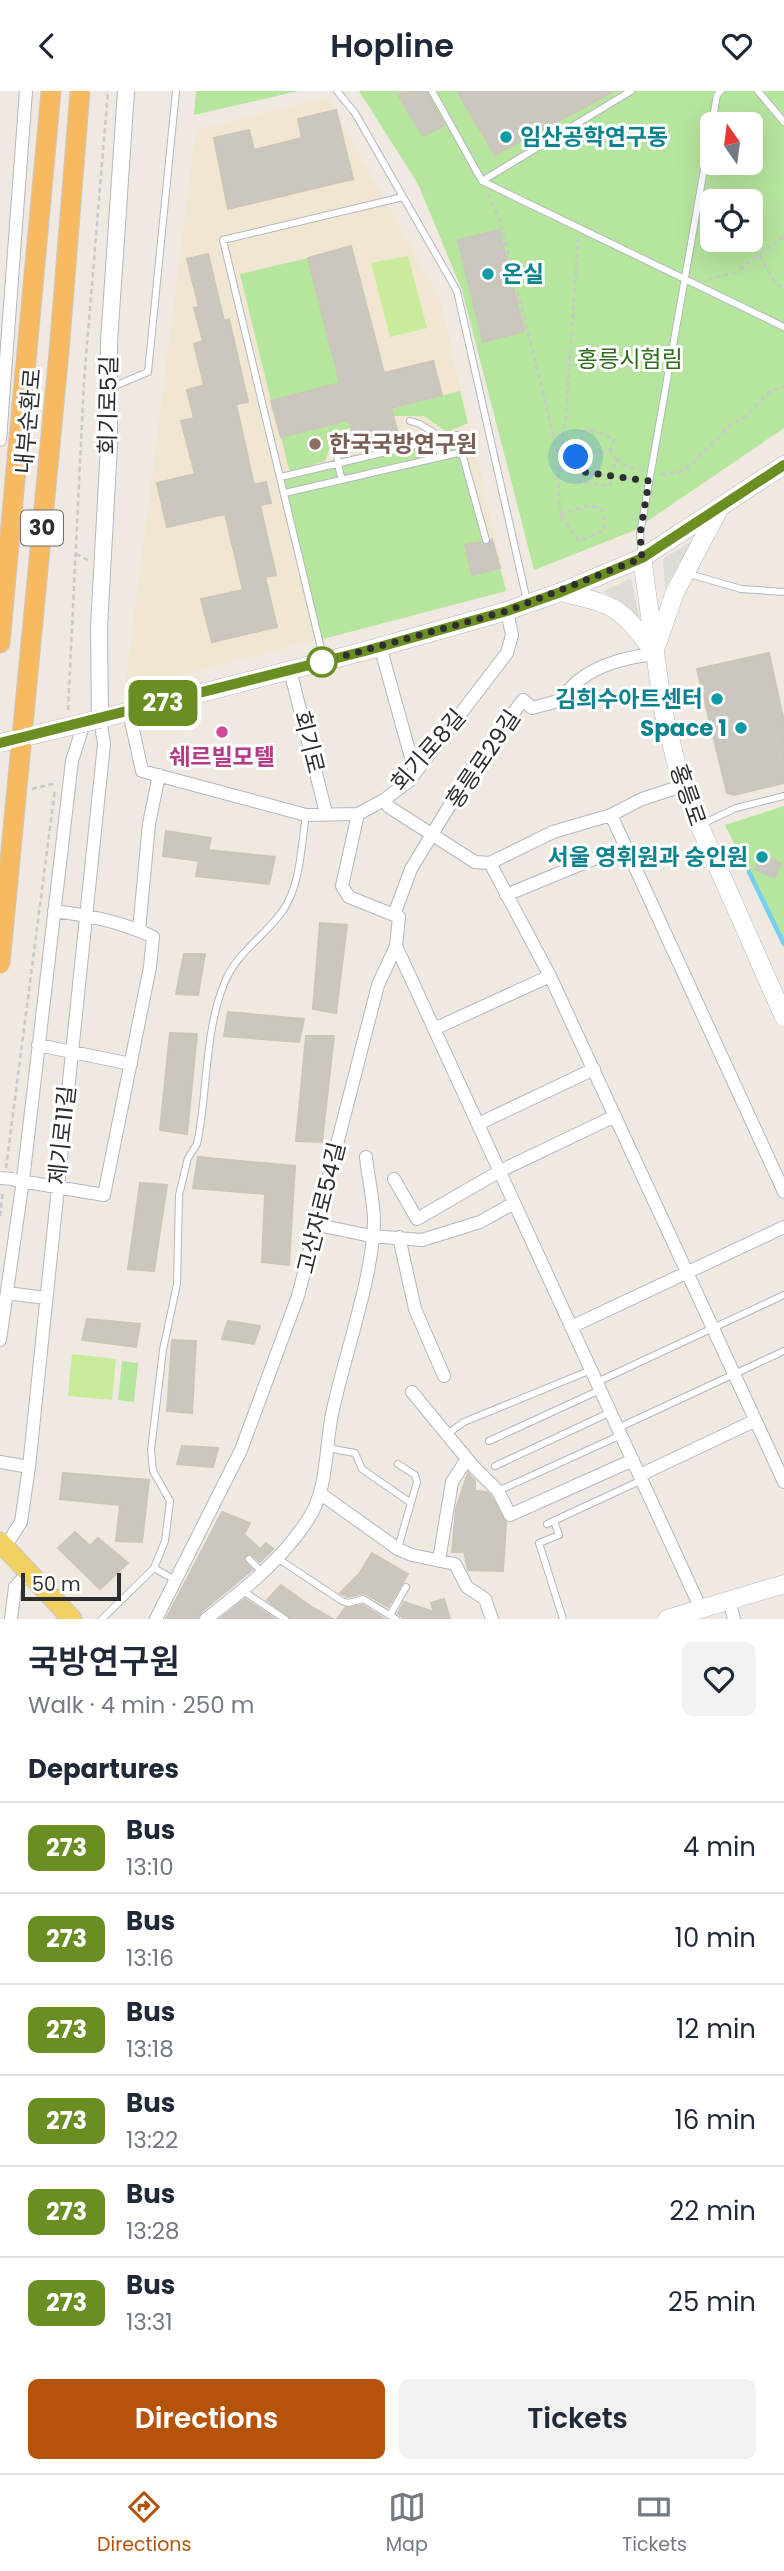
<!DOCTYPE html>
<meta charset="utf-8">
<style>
body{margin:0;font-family:Poppins,"Noto Sans KR",sans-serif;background:#f2f2f3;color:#1f2937;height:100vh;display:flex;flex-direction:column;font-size:26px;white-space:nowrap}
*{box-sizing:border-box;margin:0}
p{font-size:23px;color:#747a83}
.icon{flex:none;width:38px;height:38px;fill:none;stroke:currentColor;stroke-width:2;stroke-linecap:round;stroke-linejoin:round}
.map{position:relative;height:1528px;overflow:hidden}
.details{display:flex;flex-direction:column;background:#fff;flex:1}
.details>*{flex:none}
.badge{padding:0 14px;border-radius:10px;font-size:24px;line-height:46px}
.needle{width:46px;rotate:346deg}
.controls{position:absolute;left:700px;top:21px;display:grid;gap:14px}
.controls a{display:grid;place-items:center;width:63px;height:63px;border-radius:10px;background:#fff;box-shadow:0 7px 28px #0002;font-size:35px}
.scale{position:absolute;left:21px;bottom:18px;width:100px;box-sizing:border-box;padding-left:7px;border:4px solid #2e2e2e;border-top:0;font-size:19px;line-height:24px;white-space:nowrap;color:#2e2e2e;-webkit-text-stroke:5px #fff;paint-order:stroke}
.you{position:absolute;width:35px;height:35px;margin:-18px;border:5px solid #fff;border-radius:50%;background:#1a73e8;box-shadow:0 0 0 10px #1a73e833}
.map>.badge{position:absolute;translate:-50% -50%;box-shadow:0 0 0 4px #fff}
h2{padding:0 28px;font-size:26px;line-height:63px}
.round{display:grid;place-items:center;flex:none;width:74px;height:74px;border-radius:10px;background:#f2f2f3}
.head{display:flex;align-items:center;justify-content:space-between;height:119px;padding:0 28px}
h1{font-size:33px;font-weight:600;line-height:52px}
.primary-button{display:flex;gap:14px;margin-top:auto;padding:14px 28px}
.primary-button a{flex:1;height:80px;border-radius:10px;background:#b45309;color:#fff;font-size:28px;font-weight:600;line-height:80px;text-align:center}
.primary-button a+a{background:#f2f2f3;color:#1f2937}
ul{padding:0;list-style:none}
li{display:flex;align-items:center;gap:21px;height:91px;padding:0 28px;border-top:2px solid #e0e1e3}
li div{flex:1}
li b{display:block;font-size:26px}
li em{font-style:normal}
li .badge{min-width:77px;font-weight:700;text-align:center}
header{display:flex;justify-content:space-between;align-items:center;height:91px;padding:0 28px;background:#fff;font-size:32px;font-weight:600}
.menu{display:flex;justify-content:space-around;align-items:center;height:98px;border-top:2px solid #e0e1e3;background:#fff;font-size:19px;color:#747a83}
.menu a{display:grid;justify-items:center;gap:4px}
.menu .on{color:#b45309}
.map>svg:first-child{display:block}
</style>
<header><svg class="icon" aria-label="back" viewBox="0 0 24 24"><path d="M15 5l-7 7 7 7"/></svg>Hopline<svg class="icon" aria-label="heart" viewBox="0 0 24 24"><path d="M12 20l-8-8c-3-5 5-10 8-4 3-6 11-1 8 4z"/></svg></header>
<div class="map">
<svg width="784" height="1528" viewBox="0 0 784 1528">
<rect width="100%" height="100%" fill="#efe9e1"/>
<path fill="#f0e6d1" d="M327,6L439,206L508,500L125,599L196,38Z"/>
<path fill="#b6e59e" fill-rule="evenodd" d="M196,0H298L194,24Z
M359,0H784V337L633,440L534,479L462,199L418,93ZM712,33H751V72H712ZM712,110H751V149H712Z
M308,167L340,292L271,310L240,183Z
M460,300L468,332L447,341L424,325H393L391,318Z
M349,329L351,336L334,345L325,370L294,380L289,379L281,346Z
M457,344L486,449L465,455L472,484L500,477L506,500L319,549L281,386Z
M784,715V856L725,734Z
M122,1270L138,1272L134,1311L118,1309Z"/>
<path fill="#c9ec9a" d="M408,165L427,237L390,246L371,172Z
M72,1263L116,1268L112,1309L68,1305Z"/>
<path fill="#dfdcd8" d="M692,450L665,498L663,468Z
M631,487L640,530L624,513L603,501Z"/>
<path fill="#efe9e1" d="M56,0H76L22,669L35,667L0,1019V673L24,420Z"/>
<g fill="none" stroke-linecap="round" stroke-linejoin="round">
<path stroke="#75cff0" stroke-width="4.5" d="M749,781L784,853"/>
</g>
<path fill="#cbc7bf" stroke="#cbc5ba" stroke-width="2" d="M406,0H426L444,34L423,45L398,4Z
M457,0H614L495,64Z
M336,19L353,88L228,118L214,47L249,39L254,59L302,47L298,28Z
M499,139L524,240L483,251L458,149Z
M351,155L384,282L433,270L442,304L391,317L400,349L357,360L349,329L281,346L271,310L340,292L308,167Z
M208,163L224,230L229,228L248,311L236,313L254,394L266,391L271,412L260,414L276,484L265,486L277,536L212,551L201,508L243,499L225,423L167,436L157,392L195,383L181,330L194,327L187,299L204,294L194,253L203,250L194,217L199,216L187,168Z
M492,448L500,477L472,484L465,454L481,451L487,455Z
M769,562L784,631V692L734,704L727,702L697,578Z
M166,740L211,747L208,759L275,766L269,793L196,785L199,770L163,765Z
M762,764L781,772L774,787L755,778Z
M320,832L347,834L336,922L313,918Z
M184,863H205L198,904L176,903Z
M228,921L304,928L299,951L224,945Z
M170,942L197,943L187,1043L160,1039Z
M306,945H334L322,1051L296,1050Z
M198,1066L295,1075L289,1174L262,1171L265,1103L193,1097Z
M140,1092L167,1094L154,1180L128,1178Z
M87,1228L140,1233L136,1256L82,1249Z
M228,1230L260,1235L254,1253L222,1248Z
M172,1249L196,1250L192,1322L167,1320Z
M182,1355L218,1357L213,1376L177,1373Z
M63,1382L149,1389L142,1451L116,1450L120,1414L60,1408Z
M468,1382L475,1390V1400L487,1401L491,1405L506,1432L503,1480L468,1479L464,1461H452L456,1418Z
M222,1421L250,1432L244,1443L260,1458L266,1452L273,1458L260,1471L251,1463L246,1464L244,1470L252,1479L201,1521L197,1528H166Z
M75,1441L90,1455L98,1447L128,1472L100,1498L58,1457Z
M372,1462L408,1483L388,1516L364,1502L348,1506L340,1502L359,1483Z
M281,1494L310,1515L333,1528H291L267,1509Z
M245,1508L275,1528H220Z
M444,1508L450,1528H404L398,1522L404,1511L434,1521L431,1512Z
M362,1514L385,1528H337L345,1517Z"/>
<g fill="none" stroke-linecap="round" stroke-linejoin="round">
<g stroke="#b4b7c1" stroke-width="8">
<path id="service" d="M337,0L355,22L457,200L527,510
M432,0L482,90
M631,0L482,90L784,236
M758,0L784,31
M110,297L148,281L176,0
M410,330L420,333L434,342L441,366
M281,386L457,344L486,449
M342,389C337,372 333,358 348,345
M285,402L462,361
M642,465L640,443L717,4L721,0
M686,482L741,498L784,501
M324,570L223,149L403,106
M700,734L736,717L784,705
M597,1291L784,1204
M618,1337L784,1260
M447,1343L464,1331L591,1279
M489,1350L600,1299
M327,1357L355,1362L362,1378L411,1412
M398,1373L415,1384L417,1391L398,1457
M495,1375L611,1321
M498,1400L621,1344
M554,1430L559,1444L539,1452L563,1528
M547,1433L642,1389
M277,1467L342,1510L348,1512L363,1508L396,1528
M249,1468L262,1481
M154,1477L175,1489
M243,1500L285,1528
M390,1524L406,1496
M102,1528L154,1477L165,1450L170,1410L153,1380L151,1359L163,1259L177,1193L179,1104L188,1067L197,1053C208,1001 204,943 224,893C236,861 266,845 284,818C301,791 301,755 306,724"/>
</g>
<g stroke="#b4b7c1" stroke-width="14">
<path id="minor" d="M0,349L26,0
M380,555L415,681
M290,579L326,722
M129,621L142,680L306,724L358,723L384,709L409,690L507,562L512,544L507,520
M384,709L389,716L475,771L490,772
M611,724L784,1101
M490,772L550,885L784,1391
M490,772L553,741L611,724L642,708L682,695
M506,804L623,756
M394,824L411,778L470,681L523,609L532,617L562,609C579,578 622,566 656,563
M139,839L149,733L159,684
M396,855L701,1518
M434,938L550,885
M38,954L131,973
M478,1033L594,978
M394,1088L417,1128L500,1080L615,1025
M15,1089L104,1104L150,876L153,846C123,831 88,824 54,820
M318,1134L371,1145L422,1149L480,1131L514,1112
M399,1146L415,1218L444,1285
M7,1202L46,1207
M571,1236L784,1136
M0,1249L23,1089L72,670L84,632
M412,1301L473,1375L498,1400L510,1424L633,1369
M0,1371L29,1376
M640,1384L754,1330
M321,1403L398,1458L412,1464L455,1473L467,1496L485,1508L492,1528
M5,1456L21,1431L29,1376L104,653L100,628
M439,1469L452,1391L467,1368
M729,1509L734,1528
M11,1528L15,1496L29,1481
M156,1528L241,1359L298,1205L378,894L396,855L399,826L349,806L342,795L358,723
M206,1528C244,1499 283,1468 309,1427C328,1397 325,1358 332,1323C344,1265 373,1187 374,1130C374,1109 368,1087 366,1066"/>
</g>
<g stroke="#b4b7c1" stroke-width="18">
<path id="tertiary" d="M100,628L99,536L109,354V251L126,0"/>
</g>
<g stroke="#b4b7c1" stroke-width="19">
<path id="secondary" d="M642,467L663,619L682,695L784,926
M561,501C618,515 619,515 654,561
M657,553L675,501L718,420
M100,628L365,560L507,520L561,501L642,467L784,374
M667,1528L784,1493"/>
</g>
<g stroke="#c9c9c9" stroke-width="21">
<path id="primary" d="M0,1451L72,1528"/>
</g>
<g stroke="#c9c9c9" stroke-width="21">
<path id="trunk" d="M0,552L51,0"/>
</g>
<path stroke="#c9c9c9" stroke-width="2.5" stroke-dasharray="5 3.5" stroke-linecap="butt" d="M488,103L500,130L559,366
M759,164L784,145
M707,189L736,181L759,164L776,193L784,197
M579,359L584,340H596L614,349L610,360
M585,367L589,363L610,360L616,368L610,395L578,390L576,361L579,359L585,367L595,369L596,383
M616,368L625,375L641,379
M558,378L642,389
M661,384L682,380L693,372L729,335L745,326L770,300L784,296
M560,424L590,414L603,419L604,440L579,450L560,424L558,378L566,325L578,148
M76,463L88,469
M68,619L84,290L108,0
M731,640L772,632L784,679
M32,698L56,692
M6,1077L55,698
M0,1125L3,1100"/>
<use href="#service" stroke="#fff" stroke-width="6"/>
<use href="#minor" stroke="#fff" stroke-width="12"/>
<use href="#tertiary" stroke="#fff" stroke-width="16"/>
<use href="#secondary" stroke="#fff" stroke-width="18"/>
<use href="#primary" stroke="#f2d163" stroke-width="19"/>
<use href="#trunk" stroke="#f8ba60" stroke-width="19"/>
<g stroke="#b4b7c1" stroke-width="14" stroke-linecap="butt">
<path id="minor-bridge" d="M0,1087L13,1088"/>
</g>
<g stroke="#b4b7c1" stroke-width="19" stroke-linecap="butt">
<path id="secondary-bridge" d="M0,652L100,628"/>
</g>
<g stroke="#c9c9c9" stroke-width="21" stroke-linecap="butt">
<path id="trunk-bridge" d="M0,873L59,261L80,0"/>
</g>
<use href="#minor-bridge" stroke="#fff" stroke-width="12"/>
<use href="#secondary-bridge" stroke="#fff" stroke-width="18"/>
<use href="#trunk-bridge" stroke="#f8ba60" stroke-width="19"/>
</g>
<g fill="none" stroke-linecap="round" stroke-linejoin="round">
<g stroke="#fff" stroke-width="16">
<path id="line" d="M0,652L365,560L507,520L561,501L642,467L784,374"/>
</g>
<use href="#line" stroke="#6b8e23" stroke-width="10"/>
<path stroke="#2e2e2e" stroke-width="7" stroke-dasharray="0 12.6" d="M322,571L507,520L642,467L640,443L649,390L577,380L576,366"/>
</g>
<g fill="#0f9aa8" stroke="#fff" stroke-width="2.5">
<circle cx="506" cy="46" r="7"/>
<circle cx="488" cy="183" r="7"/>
<circle cx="717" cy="608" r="7"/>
<circle cx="741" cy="637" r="7"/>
<circle cx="762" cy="766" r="7"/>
</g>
<circle fill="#8d6e63" stroke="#fff" stroke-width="2.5" cx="315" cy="353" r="7"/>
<circle fill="#fff" stroke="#6b8e23" stroke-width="3.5" cx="322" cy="571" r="14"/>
<circle fill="#d1479c" stroke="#fff" stroke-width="2.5" cx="222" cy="641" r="7"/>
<g text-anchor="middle" stroke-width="6" stroke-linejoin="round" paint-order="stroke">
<rect fill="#fff" stroke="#6d6d6d" stroke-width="2" x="21" y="419.5" width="42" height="35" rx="5"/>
<g font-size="21" font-weight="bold" fill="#2e2e2e">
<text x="42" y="444">30</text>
</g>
<g font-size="23" font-weight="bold" fill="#0d838f" stroke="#fff" text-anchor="end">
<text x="520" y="54" text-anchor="start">임산공학연구동</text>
<text x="502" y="191" text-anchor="start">온실</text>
<text x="703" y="616">김희수아트센터</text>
<text x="727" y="645">Space 1</text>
<text x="748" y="774">서울 영휘원과 숭인원</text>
</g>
<g font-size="23" fill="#2c6e1b" stroke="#fff">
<text x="630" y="276">홍릉시험림</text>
</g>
<g font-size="23" fill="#2e2e2e" stroke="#fff">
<text transform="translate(108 314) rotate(-89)" y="8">회기로5길</text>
<text transform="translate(28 330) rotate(-85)" y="8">내부순환로</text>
<text transform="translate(309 651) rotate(76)" y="8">회기로</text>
<text transform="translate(428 659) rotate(-49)" y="8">회기로8길</text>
<text transform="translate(483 668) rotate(-56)" y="8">홍릉로29길</text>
<text transform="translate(688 704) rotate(71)" y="8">홍릉로</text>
<text transform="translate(62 1044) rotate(-84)" y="8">제기로11길</text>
<text transform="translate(321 1117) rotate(-76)" y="8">고산자로54길</text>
</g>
<g font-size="23" font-weight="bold" fill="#785e54" stroke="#fff" text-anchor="start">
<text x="329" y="361">한국국방연구원</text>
</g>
<g font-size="23" font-weight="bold" fill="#b23c85" stroke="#fff">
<text x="222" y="674">쉐르빌모텔</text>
</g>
</g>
</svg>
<div class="controls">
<a><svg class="needle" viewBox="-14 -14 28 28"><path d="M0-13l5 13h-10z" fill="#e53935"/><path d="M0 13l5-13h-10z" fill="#747a83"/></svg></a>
<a><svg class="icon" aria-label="locate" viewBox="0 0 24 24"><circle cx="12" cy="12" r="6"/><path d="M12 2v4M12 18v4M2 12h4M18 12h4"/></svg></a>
</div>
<div class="scale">50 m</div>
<div class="you" style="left:576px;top:366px"></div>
<b class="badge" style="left:163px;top:612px;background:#6b8e23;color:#fff">273</b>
</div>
<section class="details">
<div class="head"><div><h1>국방연구원</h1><p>Walk · 4 min · 250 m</p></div><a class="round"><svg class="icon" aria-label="heart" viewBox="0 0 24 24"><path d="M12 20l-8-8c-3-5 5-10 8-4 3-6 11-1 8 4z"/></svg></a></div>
<h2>Departures</h2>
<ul>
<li><span class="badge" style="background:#6b8e23;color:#fff">273</span><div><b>Bus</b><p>13:10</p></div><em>4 min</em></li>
<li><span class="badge" style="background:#6b8e23;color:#fff">273</span><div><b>Bus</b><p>13:16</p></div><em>10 min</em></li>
<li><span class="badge" style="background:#6b8e23;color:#fff">273</span><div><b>Bus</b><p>13:18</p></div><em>12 min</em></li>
<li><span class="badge" style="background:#6b8e23;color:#fff">273</span><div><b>Bus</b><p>13:22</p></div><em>16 min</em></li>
<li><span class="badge" style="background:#6b8e23;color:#fff">273</span><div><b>Bus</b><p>13:28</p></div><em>22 min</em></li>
<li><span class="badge" style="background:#6b8e23;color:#fff">273</span><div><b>Bus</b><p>13:31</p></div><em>25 min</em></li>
</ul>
<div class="primary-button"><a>Directions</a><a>Tickets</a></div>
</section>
<nav class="menu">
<a class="on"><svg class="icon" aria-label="directions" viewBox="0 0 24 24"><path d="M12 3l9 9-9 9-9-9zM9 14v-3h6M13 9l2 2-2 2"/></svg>Directions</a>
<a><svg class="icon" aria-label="map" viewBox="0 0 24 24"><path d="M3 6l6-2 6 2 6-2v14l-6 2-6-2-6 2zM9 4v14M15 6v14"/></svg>Map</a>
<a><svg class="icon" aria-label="tickets" viewBox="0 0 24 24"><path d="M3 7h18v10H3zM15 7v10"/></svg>Tickets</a>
</nav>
